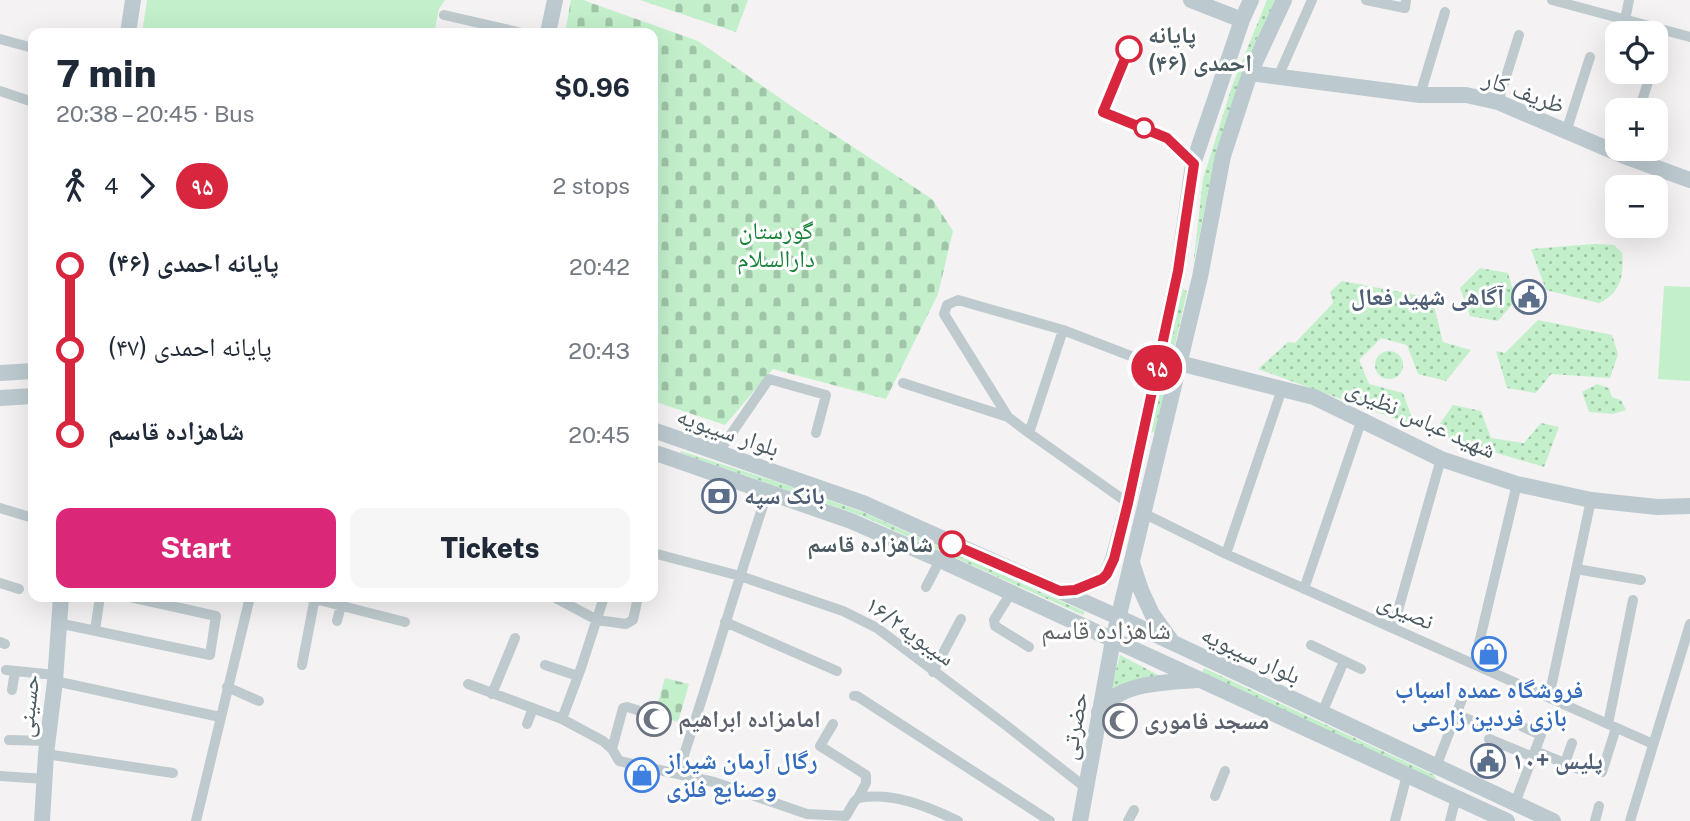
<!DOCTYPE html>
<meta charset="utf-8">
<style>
body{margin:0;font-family:"Public Sans","Noto Naskh Arabic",sans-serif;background:#f6f6f7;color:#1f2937;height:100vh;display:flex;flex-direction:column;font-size:26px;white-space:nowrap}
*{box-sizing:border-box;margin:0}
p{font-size:23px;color:#747a83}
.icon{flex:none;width:38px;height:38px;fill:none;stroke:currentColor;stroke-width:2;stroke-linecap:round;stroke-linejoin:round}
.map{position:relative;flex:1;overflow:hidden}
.drawer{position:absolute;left:28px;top:28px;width:630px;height:574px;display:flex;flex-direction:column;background:#fff;border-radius:14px;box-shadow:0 7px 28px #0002}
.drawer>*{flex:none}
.badge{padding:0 14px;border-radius:23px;font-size:24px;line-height:46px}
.fabs{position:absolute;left:1605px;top:21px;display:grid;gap:14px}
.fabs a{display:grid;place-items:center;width:63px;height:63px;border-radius:14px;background:#fff;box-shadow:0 7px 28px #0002;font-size:35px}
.map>.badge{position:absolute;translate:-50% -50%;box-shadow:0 0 0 4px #fff}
.legs{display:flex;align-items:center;gap:10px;height:77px;padding:0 28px;font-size:23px}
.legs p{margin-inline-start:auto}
.summary{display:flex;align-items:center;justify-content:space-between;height:119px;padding:0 28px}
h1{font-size:38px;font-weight:800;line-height:52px}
.cta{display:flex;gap:14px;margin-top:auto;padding:14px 28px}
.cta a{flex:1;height:80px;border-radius:14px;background:#db2777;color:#fff;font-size:28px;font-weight:800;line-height:80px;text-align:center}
.cta a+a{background:#f6f6f7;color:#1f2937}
ul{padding:0 28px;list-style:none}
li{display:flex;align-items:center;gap:24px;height:84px;font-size:26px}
li i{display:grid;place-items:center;width:10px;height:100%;margin:0 9px;background:currentColor}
li i::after{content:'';width:18px;height:18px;margin:-9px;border:5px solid;border-radius:50%;background:#fff}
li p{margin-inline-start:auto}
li:first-child i{background:linear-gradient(#0000 50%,currentColor 0)}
li:last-child i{background:linear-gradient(currentColor 50%,#0000 0)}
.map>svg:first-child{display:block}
</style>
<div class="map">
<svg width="1690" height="821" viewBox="0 0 1690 821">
<defs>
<pattern id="grass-dots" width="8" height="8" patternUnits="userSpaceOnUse" patternTransform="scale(1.75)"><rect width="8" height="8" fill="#c3f0cb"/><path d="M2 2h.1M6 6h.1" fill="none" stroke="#a0c5a8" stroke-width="1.8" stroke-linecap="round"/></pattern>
<pattern id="cemetery-stones" width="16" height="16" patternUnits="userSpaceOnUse" patternTransform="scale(1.75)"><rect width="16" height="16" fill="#c3f0cb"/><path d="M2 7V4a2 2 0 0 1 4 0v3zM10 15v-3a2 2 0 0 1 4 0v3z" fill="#a0c5a8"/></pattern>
</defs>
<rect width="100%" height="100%" fill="#f4f2f3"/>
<path fill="url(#grass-dots)" d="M1267,0H1276L1248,57L1209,187L1193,266L1203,179L1232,86Z
M1595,244L1614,245L1622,253C1624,275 1621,293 1599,303L1546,290L1531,249Z
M1480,268L1508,273L1516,300L1498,321L1470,316L1460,288Z
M1342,281L1432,298L1443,342L1471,350L1446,381L1418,374L1407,345L1381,338L1359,360L1369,384L1403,393L1415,426L1258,369L1288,342L1295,343L1333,303L1330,292Z
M1183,288L1187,292L1155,433L1150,431Z
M1538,320L1612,335L1618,354L1610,378L1551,374L1536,393L1507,388L1496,351L1505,353Z
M1375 365a14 14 0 1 1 28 0a14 14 0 1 1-28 0Z
M1597,384L1609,388L1612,397L1621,400L1626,410L1613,414L1589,412L1582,392Z
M1453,405L1481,411L1491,438L1524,443L1541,423L1559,427L1544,467L1450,439L1437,428Z
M681,451L790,486L865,513L1085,612L1083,615L862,516L680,453Z
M1120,655L1164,678L1110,692Z
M1204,668L1434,775L1436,778L1435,780H1432L1202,672Z"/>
<path fill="url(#cemetery-stones)" d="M571,0H583L698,41L797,110L932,199L953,231L938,294L886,399L773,369L725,425L653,401V33H565Z
M640,0H748L736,32Z
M665,678L689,684L678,722L654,715Z"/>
<path fill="#c3f0cb" d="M147,0H445L439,9L434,33H142Z
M1664,286L1690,287V381L1658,379Z"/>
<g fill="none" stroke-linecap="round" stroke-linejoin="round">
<path stroke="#becace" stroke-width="10" d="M1366,0L1405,8L1406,0
M1552,0L1690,37
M444,15L522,33
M1625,20L1629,0
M0,39L33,48
M1278,77L1312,0
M0,91L33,102
M1420,95L1445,12
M1498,102L1519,35
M1639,110L1650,76
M1566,132L1590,57
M903,383L1008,417
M1029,433L1063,330
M718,453L769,379L826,395L816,433
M1128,503L1029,433L1008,417L944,314L947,305L958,300L1063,330L1157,366
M0,508L33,518
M1143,513L1226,554L1653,744
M653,553L740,576L843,611L877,628L1007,726L1086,788
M1226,554L1282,389
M1576,569L1641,580
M0,583L19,589
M926,587L940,560
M1304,589L1362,419
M1011,593L994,620L995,626L1029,647
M307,597L405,622
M554,597L597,620L626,624L633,620L638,597
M337,621L341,605
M725,622L837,671
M58,623L210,655L216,616L130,597
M1393,628L1441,459
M95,630L100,597
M0,642L5,644
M1311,645L1361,669
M1474,664L1517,484
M302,665L315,597
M545,665L578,676
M6,670L55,675
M933,672L961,619
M55,681L220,717
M468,684L562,719L603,741L612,749L619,761L714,782L807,814L846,816L854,802L858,798C893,792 927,806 958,821
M227,687L259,701
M12,690L15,671
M492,694L515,638
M854,696H857L1050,821
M1549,697L1591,500
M1322,713L1344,661
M1456,714L1475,722
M562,719L581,668L604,597
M527,724L533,708
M833,724L820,746L866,775V783L858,798
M1608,724L1633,600
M1489,739L1533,757
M9,740L48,741
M612,749L623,708L627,707L637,710
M1535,751L1584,771
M46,754L173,773
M1565,763L1572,743
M1436,767L1464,694
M1602,772L1616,728
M678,773C709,680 736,585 768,491
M0,776L45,779
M1215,796L1225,771
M1515,803L1541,735L1523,727
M196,821L250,597
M1128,821L1134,810
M1395,821L1407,775
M1450,821L1456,797
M1595,821L1599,806
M1630,821L1690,624"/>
<path stroke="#bccad0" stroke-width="16" d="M1191,0L1242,20
M128,33L133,0
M548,33L555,0
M1250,73L1420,95H1466L1498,102L1624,156L1690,180
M1179,363L1314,397L1441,459L1517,484L1591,500L1657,507L1690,506
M0,373L33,371
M0,398L33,396
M653,430L863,503L1118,617L1553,821
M653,452L851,521L940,560L1507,821
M1132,563L1141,590L1152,614L1172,642
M1063,591L1075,590L1102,579L1107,574L1113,559L1128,503L1178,271L1193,164L1242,20L1251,0
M1099,712C1118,682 1164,683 1196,680
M42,821L46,754L55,681L61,597
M1080,821L1113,640L1200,277L1223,156L1250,73L1284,0"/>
</g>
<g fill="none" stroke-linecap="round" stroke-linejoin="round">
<g stroke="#fff" stroke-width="16">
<path id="line-1" d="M952,544L1060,591L1075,590L1102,579L1107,574L1114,559L1128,503L1178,271L1194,164L1167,138L1103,112L1129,49"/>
</g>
<use href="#line-1" stroke="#d7263d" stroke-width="10"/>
</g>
<defs>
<g id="civic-ring" transform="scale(1.75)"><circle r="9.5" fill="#fff" stroke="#5c6f8a" stroke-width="1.5"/><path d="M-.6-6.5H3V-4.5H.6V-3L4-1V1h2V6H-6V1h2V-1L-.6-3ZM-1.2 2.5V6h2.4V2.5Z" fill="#5c6f8a"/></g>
<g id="bank-ring" transform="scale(1.75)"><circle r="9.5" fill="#fff" stroke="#5c6f8a" stroke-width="1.5"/><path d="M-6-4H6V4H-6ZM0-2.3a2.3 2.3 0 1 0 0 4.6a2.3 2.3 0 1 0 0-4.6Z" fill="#5c6f8a"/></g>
<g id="shop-ring" transform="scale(1.75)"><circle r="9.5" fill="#fff" stroke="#3f7fe0" stroke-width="1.5"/><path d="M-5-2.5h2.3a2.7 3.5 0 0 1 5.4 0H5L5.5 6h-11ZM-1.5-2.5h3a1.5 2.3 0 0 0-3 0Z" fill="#3f7fe0"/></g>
<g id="mosque-ring" transform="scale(1.75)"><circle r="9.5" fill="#fff" stroke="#6b7280" stroke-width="1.5"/><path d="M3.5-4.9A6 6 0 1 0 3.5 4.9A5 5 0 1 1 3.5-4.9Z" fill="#6b7280"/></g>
</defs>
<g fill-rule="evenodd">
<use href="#civic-ring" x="1529" y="297"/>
<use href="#bank-ring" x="719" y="496"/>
<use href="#shop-ring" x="1489" y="654"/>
<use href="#mosque-ring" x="654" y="719"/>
<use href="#mosque-ring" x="1120" y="721"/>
<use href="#civic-ring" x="1488" y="761"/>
<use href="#shop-ring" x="642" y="775"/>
</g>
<g fill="#fff" stroke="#d7263d" stroke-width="3.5">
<circle cx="1129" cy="49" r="12"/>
<circle cx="1144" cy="128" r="9"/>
<circle cx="952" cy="544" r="12"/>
</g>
<g text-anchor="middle" stroke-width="6" stroke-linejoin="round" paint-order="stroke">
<g font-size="24" font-weight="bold" fill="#4a5a60" stroke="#fff" text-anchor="start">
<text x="1148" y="43">پایانه<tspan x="1148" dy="28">احمدی (۴۶)</tspan></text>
<text x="933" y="552" text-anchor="end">شاهزاده قاسم</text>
</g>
<g font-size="24" fill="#4a5a60" stroke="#fff">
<text transform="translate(1524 92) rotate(20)" y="8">ظریف کار</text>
<text transform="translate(1421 419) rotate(24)" y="8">شهید عباس نظیری</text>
<text transform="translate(728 432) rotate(19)" y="8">بلوار سیبویه</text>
<text transform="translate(1406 611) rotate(24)" y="8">نصیری</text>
<text transform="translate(910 631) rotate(35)" y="8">سیبویه۱۶/۲</text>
<text transform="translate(1251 655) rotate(25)" y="8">بلوار سیبویه</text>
<text transform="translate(28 706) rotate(-84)" y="8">حسینی</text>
<text transform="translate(1074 726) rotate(-80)" y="8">حضرتی</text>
</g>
<g font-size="24" fill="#188338" stroke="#fff">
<text x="776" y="239">گورستان<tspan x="776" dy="28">دارالسلام</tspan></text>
</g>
<g font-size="24" font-weight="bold" fill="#4e5e75" stroke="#fff" text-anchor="start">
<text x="1504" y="305" text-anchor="end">آگاهی شهید فعال</text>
<text x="744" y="504">بانک سپه</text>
<text x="1512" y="769">پلیس +۱۰</text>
</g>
<g font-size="24" font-weight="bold" fill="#366cbe" stroke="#fff">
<text x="1489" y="698">فروشگاه عمده اسباب<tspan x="1489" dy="28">بازی فردین زارعی</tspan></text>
<text x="666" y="769" text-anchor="start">رگال آرمان شیراز<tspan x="666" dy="28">وصنایع فلزی</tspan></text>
</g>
<g font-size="24" font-weight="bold" fill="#5b616d" stroke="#fff" text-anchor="start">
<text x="678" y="727">امامزاده ابراهیم</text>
<text x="1144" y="729">مسجد فاموری</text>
</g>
<g font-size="26" fill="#5f6467" stroke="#fff">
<text x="1106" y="639">شاهزاده قاسم</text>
</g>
</g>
</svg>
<div class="fabs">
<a><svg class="icon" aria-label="locate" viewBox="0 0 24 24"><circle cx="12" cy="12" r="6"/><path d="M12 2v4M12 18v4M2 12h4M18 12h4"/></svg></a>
<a>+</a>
<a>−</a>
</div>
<b class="badge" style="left:1157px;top:368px;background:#d7263d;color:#fff">۹۵</b>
<section class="drawer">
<div class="summary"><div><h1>7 min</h1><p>20:38 – 20:45 · Bus</p></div><b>$0.96</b></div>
<div class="legs"><svg class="icon" aria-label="walk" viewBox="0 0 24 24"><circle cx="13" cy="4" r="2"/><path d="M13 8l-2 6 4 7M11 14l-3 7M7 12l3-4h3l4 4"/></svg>4<svg class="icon" aria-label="forward" viewBox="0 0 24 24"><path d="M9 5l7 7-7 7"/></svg><b class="badge" style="background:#d7263d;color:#fff">۹۵</b><p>2 stops</p></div>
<ul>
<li><i style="color:#d7263d"></i><b>پایانه احمدی (۴۶)</b><p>20:42</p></li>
<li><i style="color:#d7263d"></i><span>پایانه احمدی (۴۷)</span><p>20:43</p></li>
<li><i style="color:#d7263d"></i><b>شاهزاده قاسم</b><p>20:45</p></li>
</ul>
<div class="cta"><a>Start</a><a>Tickets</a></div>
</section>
</div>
